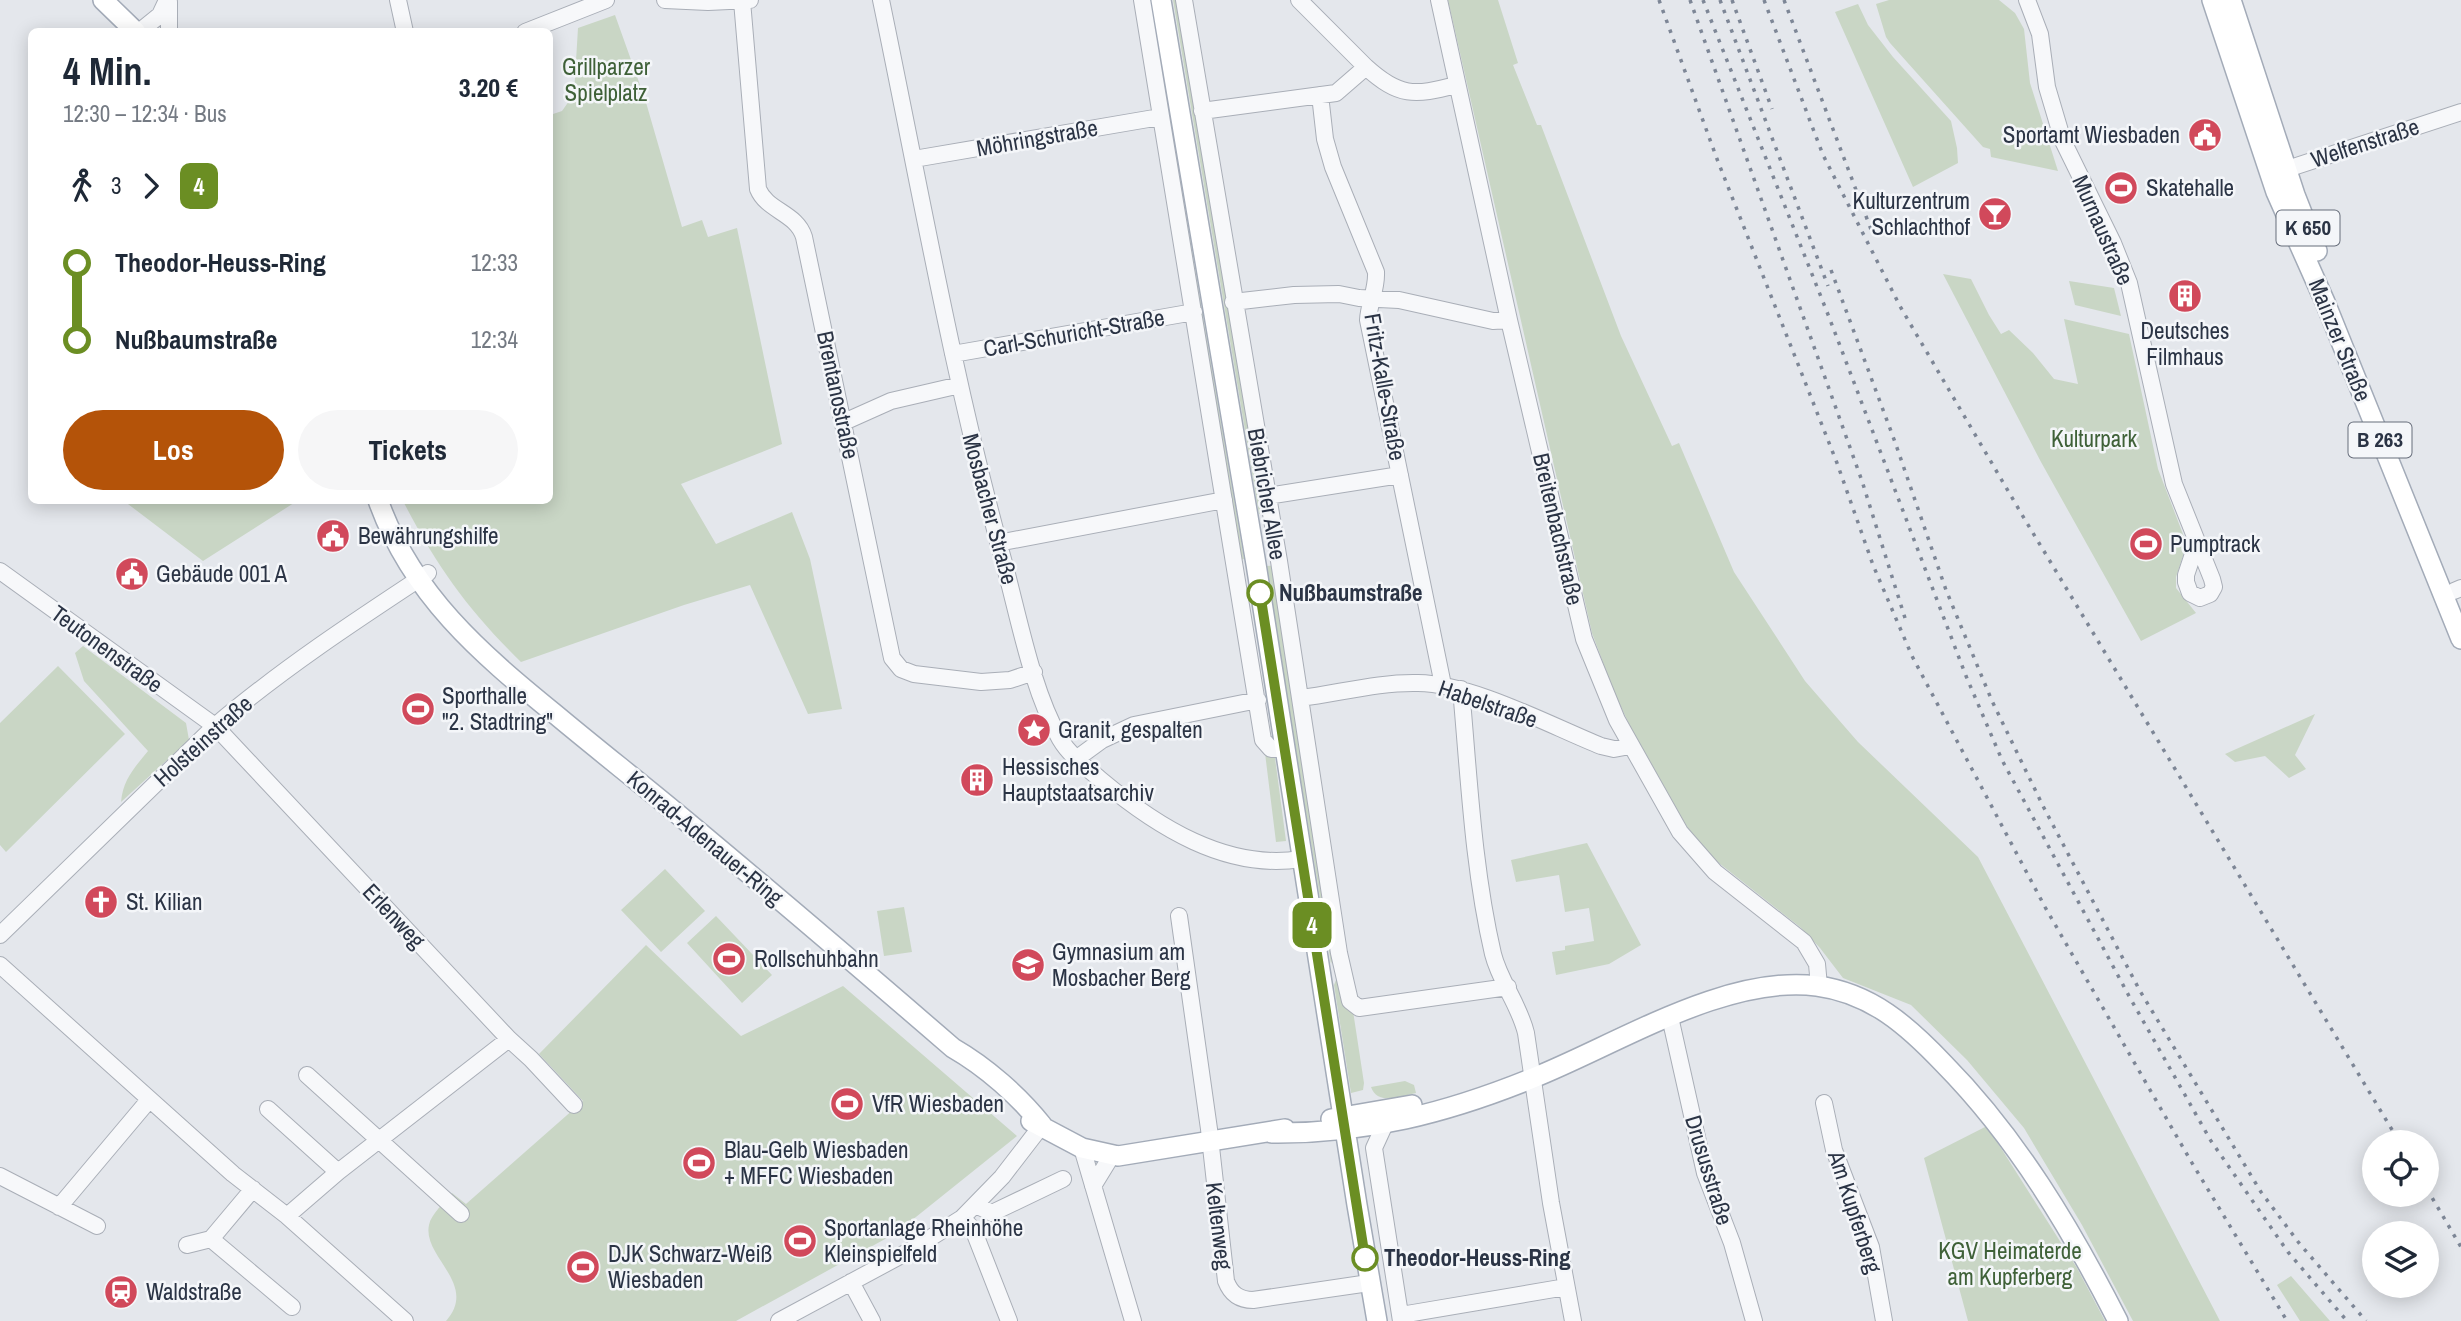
<!DOCTYPE html>
<html lang="de">
<meta charset="utf-8">
<style>
body{margin:0;font-family:"Archivo Narrow",sans-serif;background:#f6f6f7;color:#1f2937;height:100vh;display:flex;flex-direction:column;font-size:26px;white-space:nowrap}
*{box-sizing:border-box;margin:0}
p{font-size:23px;color:#747a83}
.icon{flex:none;width:38px;height:38px;fill:none;stroke:currentColor;stroke-width:2;stroke-linecap:round;stroke-linejoin:round}
.map{position:relative;flex:1;overflow:hidden}
.sheet{position:absolute;left:28px;top:28px;width:525px;height:476px;display:flex;flex-direction:column;background:#fff;border-radius:10px;box-shadow:0 4px 18px #0003}
.sheet>*{flex:none}
.badge{padding:0 14px;border-radius:10px;font-size:24px;line-height:46px}
.tools{position:absolute;left:2362px;top:1130px;display:grid;gap:14px}
.tools a{display:grid;place-items:center;width:77px;height:77px;border-radius:50%;background:#fff;box-shadow:0 4px 18px #0003;font-size:35px}
.map>.badge{position:absolute;translate:-50% -50%;box-shadow:0 0 0 4px #fff}
.legs{display:flex;align-items:center;gap:10px;height:77px;padding:0 35px;font-size:23px}
.legs p{margin-inline-start:auto}
.headline{display:flex;align-items:center;justify-content:space-between;height:119px;padding:0 35px}
h1{font-size:38px;font-weight:700;line-height:52px}
.cta{display:flex;gap:14px;margin-top:auto;padding:14px 35px}
.cta a{flex:1;height:80px;border-radius:42px;background:#b45309;color:#fff;font-size:28px;font-weight:700;line-height:80px;text-align:center}
.cta a+a{background:#f6f6f7;color:#1f2937}
ul{padding:0 35px;list-style:none}
li{display:flex;align-items:center;gap:24px;height:77px;font-size:26px}
li i{display:grid;place-items:center;width:10px;height:100%;margin:0 9px;background:currentColor}
li i::after{content:'';width:18px;height:18px;margin:-9px;border:5px solid;border-radius:50%;background:#fff}
li p{margin-inline-start:auto}
li:first-child i{background:linear-gradient(#0000 50%,currentColor 0)}
li:last-child i{background:linear-gradient(currentColor 50%,#0000 0)}
.map>svg:first-child{display:block}
</style>
<div class="map">
<svg width="2461" height="1321" viewBox="0 0 2461 1321">
<rect width="100%" height="100%" fill="#e4e7ec"/>
<path fill="#c9d6c5" d="M1150,0L1244,559L1238,560Z
M1173,0H1180L1266,512L1259,514Z
M1448,0H1498L1518,63L1513,65L1537,125H1541L1621,336L1672,446L1679,443L1734,572L1805,681L1858,742L1978,857L2220,1321H2133L2082,1225L2024,1128L1967,1060L1911,1005L1843,978L1820,948L1800,927L1705,852L1686,825L1630,726L1614,692L1592,633Z
M1889,0H1999L2015,13L2024,29L2030,83L2058,171L1991,157L1990,149L1983,147L1890,43L1886,37L1876,4Z
M1858,4L1868,25L1893,57L1951,121L1957,148L1958,163L1913,187L1835,12Z
M615,15L645,99L682,227L702,220L708,237L737,228L782,444L681,484L716,544L792,512L810,559L842,709L808,714L750,585L684,605L521,662C468,610 437,567 403,501L550,500V115L562,111L574,94L578,28Z
M1943,274L1971,279L1989,315L2001,334L2009,330L2033,353L2054,379L2078,384L2064,319L2129,334L2158,469L2186,542V547L2176,577V588L2196,613L2141,641L2041,462Z
M2069,281L2114,288L2121,316L2075,305Z
M124,501H297L203,561Z
M1275,565L1335,952L1331,964L1270,593L1267,566Z
M83,646L186,723L189,740L121,802C123,780 134,768 148,751L84,681L75,653Z
M58,666L125,734L6,852L0,845V723Z
M2315,714L2295,755L2306,769L2289,778L2265,756L2235,762L2225,754Z
M1265,753L1275,758L1286,841L1276,842Z
M1587,843L1641,945L1609,964L1556,975L1552,952L1565,950V946L1594,941L1589,908L1565,912L1559,875L1516,882L1511,860Z
M665,869L705,911L661,952L621,910Z
M904,907L912,952L884,956L877,911Z
M716,916L772,975L742,1003L687,943Z
M646,945L741,1036L843,986L1017,1136L896,1233L736,1321H446C479,1284 422,1257 429,1225C431,1214 445,1202 452,1193L466,1204L583,1101L539,1054Z
M1340,970L1353,1011L1364,1083L1363,1090L1351,1093L1334,985Z
M1405,1081L1414,1085L1416,1093C1400,1096 1378,1106 1371,1087Z
M1987,1126L2077,1268L2105,1321H1968L1924,1158Z
M2291,1276L2330,1321H2300L2277,1285Z"/>
<g fill="none" stroke-linecap="round" stroke-linejoin="round">
<g stroke="#a9aeb7" stroke-width="18">
<path id="minor" d="M398,0L405,32
M665,0L708,2L750,0
M881,0C920,188 953,378 1004,563C1019,618 1032,690 1060,739C1070,756 1086,767 1101,780C1156,826 1226,871 1301,859
M1142,0L1263,740L1271,749H1285
M1184,0L1279,561L1339,953L1350,1001L1359,1008L1508,987
M1299,0L1366,67
M1439,0L1509,320L1584,639L1617,720L1680,832L1715,872L1804,942L1817,964L1819,986
M2027,0L2040,34L2047,87L2063,141L2113,243L2129,283L2174,484L2212,579L2214,587L2210,594L2200,598L2190,593L2186,582V575L2197,542
M742,1L758,189C767,211 797,213 804,237L892,658L901,669L914,674L981,682L1010,680L1034,672
M139,32L160,15L167,0
M169,32V2
M525,32L606,0
M1320,95L1325,139L1333,167L1376,272C1377,289 1369,303 1368,320L1443,685
M1202,111L1336,93L1366,67C1399,97 1414,96 1456,85
M914,159L1160,117
M2275,173L2461,112
M1233,302L1294,295L1339,294L1359,298L1399,300L1493,321L1509,320
M953,354L1194,312
M844,422L891,401L960,385
M1267,496L1400,475
M998,543L1224,500
M0,571L215,726L509,1039L531,1059L574,1105
M2454,591L2461,588
M1461,689C1469,777 1473,868 1493,954C1500,982 1519,1004 1526,1033L1551,1203L1573,1321
M1301,698C1340,693 1379,682 1418,683C1473,684 1549,725 1601,746L1614,749L1630,746
M1076,759L1102,740L1134,725L1258,700
M1179,916L1209,1129L1226,1281C1231,1294 1239,1300 1253,1300L1369,1283
M0,935L215,726C282,669 355,621 428,573
M0,965L233,1174L287,1216L405,1321
M1670,1017L1705,1173L1732,1243L1754,1321
M307,1075L461,1214
M1824,1103L1834,1150L1871,1247L1884,1321
M268,1109L338,1172
M1385,1124L1374,1148L1401,1321
M1082,1148L1133,1321
M0,1176L97,1226
M1093,1186L1112,1155
M976,1205L992,1213L1063,1179
M59,1207L149,1100
M287,1216L338,1172L509,1039
M962,1218L973,1229L1009,1321
M211,1239L292,1307
M187,1245L211,1239L253,1189
M851,1282L872,1321
M1401,1315L1566,1287
M779,1321L911,1250L962,1218L1002,1177L1042,1125"/>
</g>
<g stroke="#a3abb8" stroke-width="22">
<path id="major" d="M103,0L136,32
M1161,0L1256,564L1357,1205L1377,1321
M2212,0L2276,192L2325,302L2461,639
M2231,0L2295,195L2317,251
M378,500C411,594 480,653 555,714C598,750 643,785 686,821C776,896 865,972 953,1048C986,1067 1019,1096 1042,1125
M1331,1119L1412,1105
M1031,1121L1082,1148L1118,1156L1285,1129
M1272,1133C1365,1134 1447,1113 1533,1078C1616,1045 1726,974 1817,986C1871,993 1908,1026 1944,1064C2017,1138 2071,1229 2118,1321"/>
</g>
<use href="#minor" stroke="#f7f8fa" stroke-width="16"/>
<use href="#major" stroke="#fff" stroke-width="19"/>
<path stroke="#7d8696" stroke-width="3.5" stroke-dasharray="3.5 7" stroke-linecap="butt" d="M1659,0L1717,159L1837,463L1873,565L1912,656L2045,907L2192,1163L2287,1321
M1690,0L1862,481L1905,618
M1703,0L1829,317L1966,676L2002,760L2129,996L2211,1141L2288,1252L2347,1321
M1720,0L1828,286
M1732,0L1772,109
M1764,0L1823,155L1901,308L2021,513L2400,1143
M1784,0L1872,232
M1831,270L1895,442L1946,590L1992,701L2043,806L2140,991L2261,1192L2299,1243L2366,1321
M2427,1189L2461,1247"/>
</g>
<g fill="none" stroke-linecap="round" stroke-linejoin="round">
<g stroke="#fff" stroke-width="16">
<path id="line-1" d="M1260,593L1365,1258"/>
</g>
<use href="#line-1" stroke="#6b8e23" stroke-width="10"/>
</g>
<defs>
<g id="civic-disc" transform="scale(1.75)"><circle r="9.5" fill="#d1495b" stroke="#f4f6f9"/><path d="M-.6-6.5H3V-4.5H.6V-3L4-1V1h2V6H-6V1h2V-1L-.6-3ZM-1.2 2.5V6h2.4V2.5Z" fill="#fff"/></g>
<g id="stadium-disc" transform="scale(1.75)"><circle r="9.5" fill="#d1495b" stroke="#f4f6f9"/><path d="M0-5a6.5 5 0 1 0 0 10a6.5 5 0 1 0 0-10ZM-3.5-1.8h7v3.6h-7Z" fill="#fff"/></g>
<g id="bar-disc" transform="scale(1.75)"><circle r="9.5" fill="#d1495b" stroke="#f4f6f9"/><path d="M-6-5H6L.8 .8V4.5H3.5V6h-7V4.5H-.8V.8Z" fill="#fff"/></g>
<g id="building-disc" transform="scale(1.75)"><circle r="9.5" fill="#d1495b" stroke="#f4f6f9"/><path d="M-4-6H4V6H1V3H-1V6H-4ZM-2.5-4.3h1.7v1.8h-1.7ZM.8-4.3h1.7v1.8H.8ZM-2.5-1h1.7V.8h-1.7ZM.8-1h1.7V.8H.8Z" fill="#fff"/></g>
<g id="sight-disc" transform="scale(1.75)"><circle r="9.5" fill="#d1495b" stroke="#f4f6f9"/><path d="M0-6L1.8-2.2L6-1.7L2.9 1.2L3.7 5.4L0 3.3L-3.7 5.4L-2.9 1.2L-6-1.7L-1.8-2.2Z" fill="#fff"/></g>
<g id="church-disc" transform="scale(1.75)"><circle r="9.5" fill="#d1495b" stroke="#f4f6f9"/><path d="M-1.2-6h2.4v3.5h3.3v2.4h-3.3V6h-2.4V-.1h-3.3v-2.4h3.3Z" fill="#fff"/></g>
<g id="school-disc" transform="scale(1.75)"><circle r="9.5" fill="#d1495b" stroke="#f4f6f9"/><path d="M0-5L7-2L0 1L-7-2ZM-4 1L0 2.5L4 1V4Q0 6-4 4Z" fill="#fff"/></g>
<g id="station-disc" transform="scale(1.75)"><circle r="9.5" fill="#d1495b" stroke="#f4f6f9"/><path d="M-3-6H3Q5-6 5-4V2Q5 4 3 4L4.5 6H3L1.5 4h-3L-3 6H-4.5L-3 4Q-5 4-5 2V-4Q-5-6-3-6ZM-3.5-4v3h7v-3ZM-3.5 1v1.5H-2V1ZM2 1v1.5H3.5V1Z" fill="#fff"/></g>
</defs>
<g fill-rule="evenodd">
<use href="#civic-disc" x="2205" y="135"/>
<use href="#stadium-disc" x="2121" y="188"/>
<use href="#bar-disc" x="1995" y="214"/>
<use href="#building-disc" x="2185" y="296"/>
<use href="#civic-disc" x="333" y="536"/>
<use href="#stadium-disc" x="2146" y="544"/>
<use href="#civic-disc" x="132" y="574"/>
<use href="#stadium-disc" x="418" y="709"/>
<use href="#sight-disc" x="1034" y="730"/>
<use href="#building-disc" x="977" y="780"/>
<use href="#church-disc" x="101" y="902"/>
<use href="#stadium-disc" x="729" y="959"/>
<use href="#school-disc" x="1028" y="965"/>
<use href="#stadium-disc" x="847" y="1104"/>
<use href="#stadium-disc" x="699" y="1163"/>
<use href="#stadium-disc" x="800" y="1241"/>
<use href="#stadium-disc" x="583" y="1267"/>
<use href="#station-disc" x="121" y="1292"/>
</g>
<g fill="#fff" stroke="#6b8e23" stroke-width="3.5">
<circle cx="1260" cy="593" r="12"/>
<circle cx="1365" cy="1258" r="12"/>
</g>
<g text-anchor="middle" stroke-width="5" stroke-linejoin="round" paint-order="stroke">
<g fill="#f4f6f9" stroke="#676e7b" stroke-width="2">
<rect x="2276.5" y="210.5" width="63" height="35" rx="5"/>
<rect x="2348.5" y="422.5" width="63" height="35" rx="5"/>
</g>
<g font-size="21" font-weight="bold" fill="#2b3445">
<text x="2308" y="235">K 650</text>
<text x="2380" y="447">B 263</text>
</g>
<g font-size="23" fill="#3f6138" stroke="#f4f6f9">
<text x="606" y="75">Grillparzer<tspan x="606" dy="26">Spielplatz</tspan></text>
<text x="2094" y="447">Kulturpark</text>
<text x="2010" y="1259">KGV Heimaterde<tspan x="2010" dy="26">am Kupferberg</tspan></text>
</g>
<g font-size="23" fill="#2b3445" stroke="#f4f6f9" text-anchor="start">
<text x="2180" y="143" text-anchor="end">Sportamt Wiesbaden</text>
<text x="2146" y="196">Skatehalle</text>
<text x="1970" y="209" text-anchor="end">Kulturzentrum<tspan x="1970" dy="26">Schlachthof</tspan></text>
<text x="2185" y="339" text-anchor="middle">Deutsches<tspan x="2185" dy="26">Filmhaus</tspan></text>
<text x="358" y="544">Bewährungshilfe</text>
<text x="2170" y="552">Pumptrack</text>
<text x="156" y="582">Gebäude 001 A</text>
<text x="442" y="704">Sporthalle<tspan x="442" dy="26">"2. Stadtring"</tspan></text>
<text x="1058" y="738">Granit, gespalten</text>
<text x="1002" y="775">Hessisches<tspan x="1002" dy="26">Hauptstaatsarchiv</tspan></text>
<text x="126" y="910">St. Kilian</text>
<text x="1052" y="960">Gymnasium am<tspan x="1052" dy="26">Mosbacher Berg</tspan></text>
<text x="754" y="967">Rollschuhbahn</text>
<text x="872" y="1112">VfR Wiesbaden</text>
<text x="724" y="1158">Blau-Gelb Wiesbaden<tspan x="724" dy="26">+ MFFC Wiesbaden</tspan></text>
<text x="824" y="1236">Sportanlage Rheinhöhe<tspan x="824" dy="26">Kleinspielfeld</tspan></text>
<text x="608" y="1262">DJK Schwarz-Weiß<tspan x="608" dy="26">Wiesbaden</tspan></text>
<text x="146" y="1300">Waldstraße</text>
</g>
<g font-size="23" fill="#2b3445" stroke="#f4f6f9">
<text transform="translate(1037 138) rotate(-10)" y="8">Möhringstraße</text>
<text transform="translate(2365 143) rotate(-18)" y="8">Welfenstraße</text>
<text transform="translate(2103 230) rotate(66)" y="8">Murnaustraße</text>
<text transform="translate(1074 333) rotate(-10)" y="8">Carl-Schuricht-Straße</text>
<text transform="translate(2340 340) rotate(68)" y="8">Mainzer Straße</text>
<text transform="translate(1385 387) rotate(80)" y="8">Fritz-Kalle-Straße</text>
<text transform="translate(838 395) rotate(78)" y="8">Brentanostraße</text>
<text transform="translate(1267 494) rotate(80)" y="8">Biebricher Allee</text>
<text transform="translate(990 509) rotate(75)" y="8">Mosbacher Straße</text>
<text transform="translate(1558 529) rotate(77)" y="8">Breitenbachstraße</text>
<text transform="translate(107 649) rotate(36)" y="8">Teutonenstraße</text>
<text transform="translate(1488 704) rotate(19)" y="8">Habelstraße</text>
<text transform="translate(203 741) rotate(-42)" y="8">Holsteinstraße</text>
<text transform="translate(705 838) rotate(40)" y="8">Konrad-Adenauer-Ring</text>
<text transform="translate(394 916) rotate(47)" y="8">Erlenweg</text>
<text transform="translate(1709 1170) rotate(73)" y="8">Drususstraße</text>
<text transform="translate(1855 1212) rotate(72)" y="8">Am Kupferberg</text>
<text transform="translate(1219 1226) rotate(83)" y="8">Keltenweg</text>
</g>
<g font-size="23" font-weight="bold" fill="#2b3445" stroke="#f4f6f9" text-anchor="start">
<text x="1279" y="601">Nußbaumstraße</text>
<text x="1384" y="1266">Theodor-Heuss-Ring</text>
</g>
</g>
</svg>
<div class="tools">
<a><svg class="icon" aria-label="locate" viewBox="0 0 24 24"><circle cx="12" cy="12" r="6"/><path d="M12 2v4M12 18v4M2 12h4M18 12h4"/></svg></a>
<a><svg class="icon" aria-label="layers" viewBox="0 0 24 24"><path d="M12 4l9 5-9 5-9-5zM3 14l9 5 9-5"/></svg></a>
</div>
<b class="badge" style="left:1312px;top:925px;background:#6b8e23;color:#fff">4</b>
<section class="sheet">
<div class="headline"><div><h1>4 Min.</h1><p>12:30 – 12:34 · Bus</p></div><b>3.20 €</b></div>
<div class="legs"><svg class="icon" aria-label="walk" viewBox="0 0 24 24"><circle cx="13" cy="4" r="2"/><path d="M13 8l-2 6 4 7M11 14l-3 7M7 12l3-4h3l4 4"/></svg>3<svg class="icon" aria-label="forward" viewBox="0 0 24 24"><path d="M9 5l7 7-7 7"/></svg><b class="badge" style="background:#6b8e23;color:#fff">4</b></div>
<ul>
<li><i style="color:#6b8e23"></i><b>Theodor-Heuss-Ring</b><p>12:33</p></li>
<li><i style="color:#6b8e23"></i><b>Nußbaumstraße</b><p>12:34</p></li>
</ul>
<div class="cta"><a>Los</a><a>Tickets</a></div>
</section>
</div>
